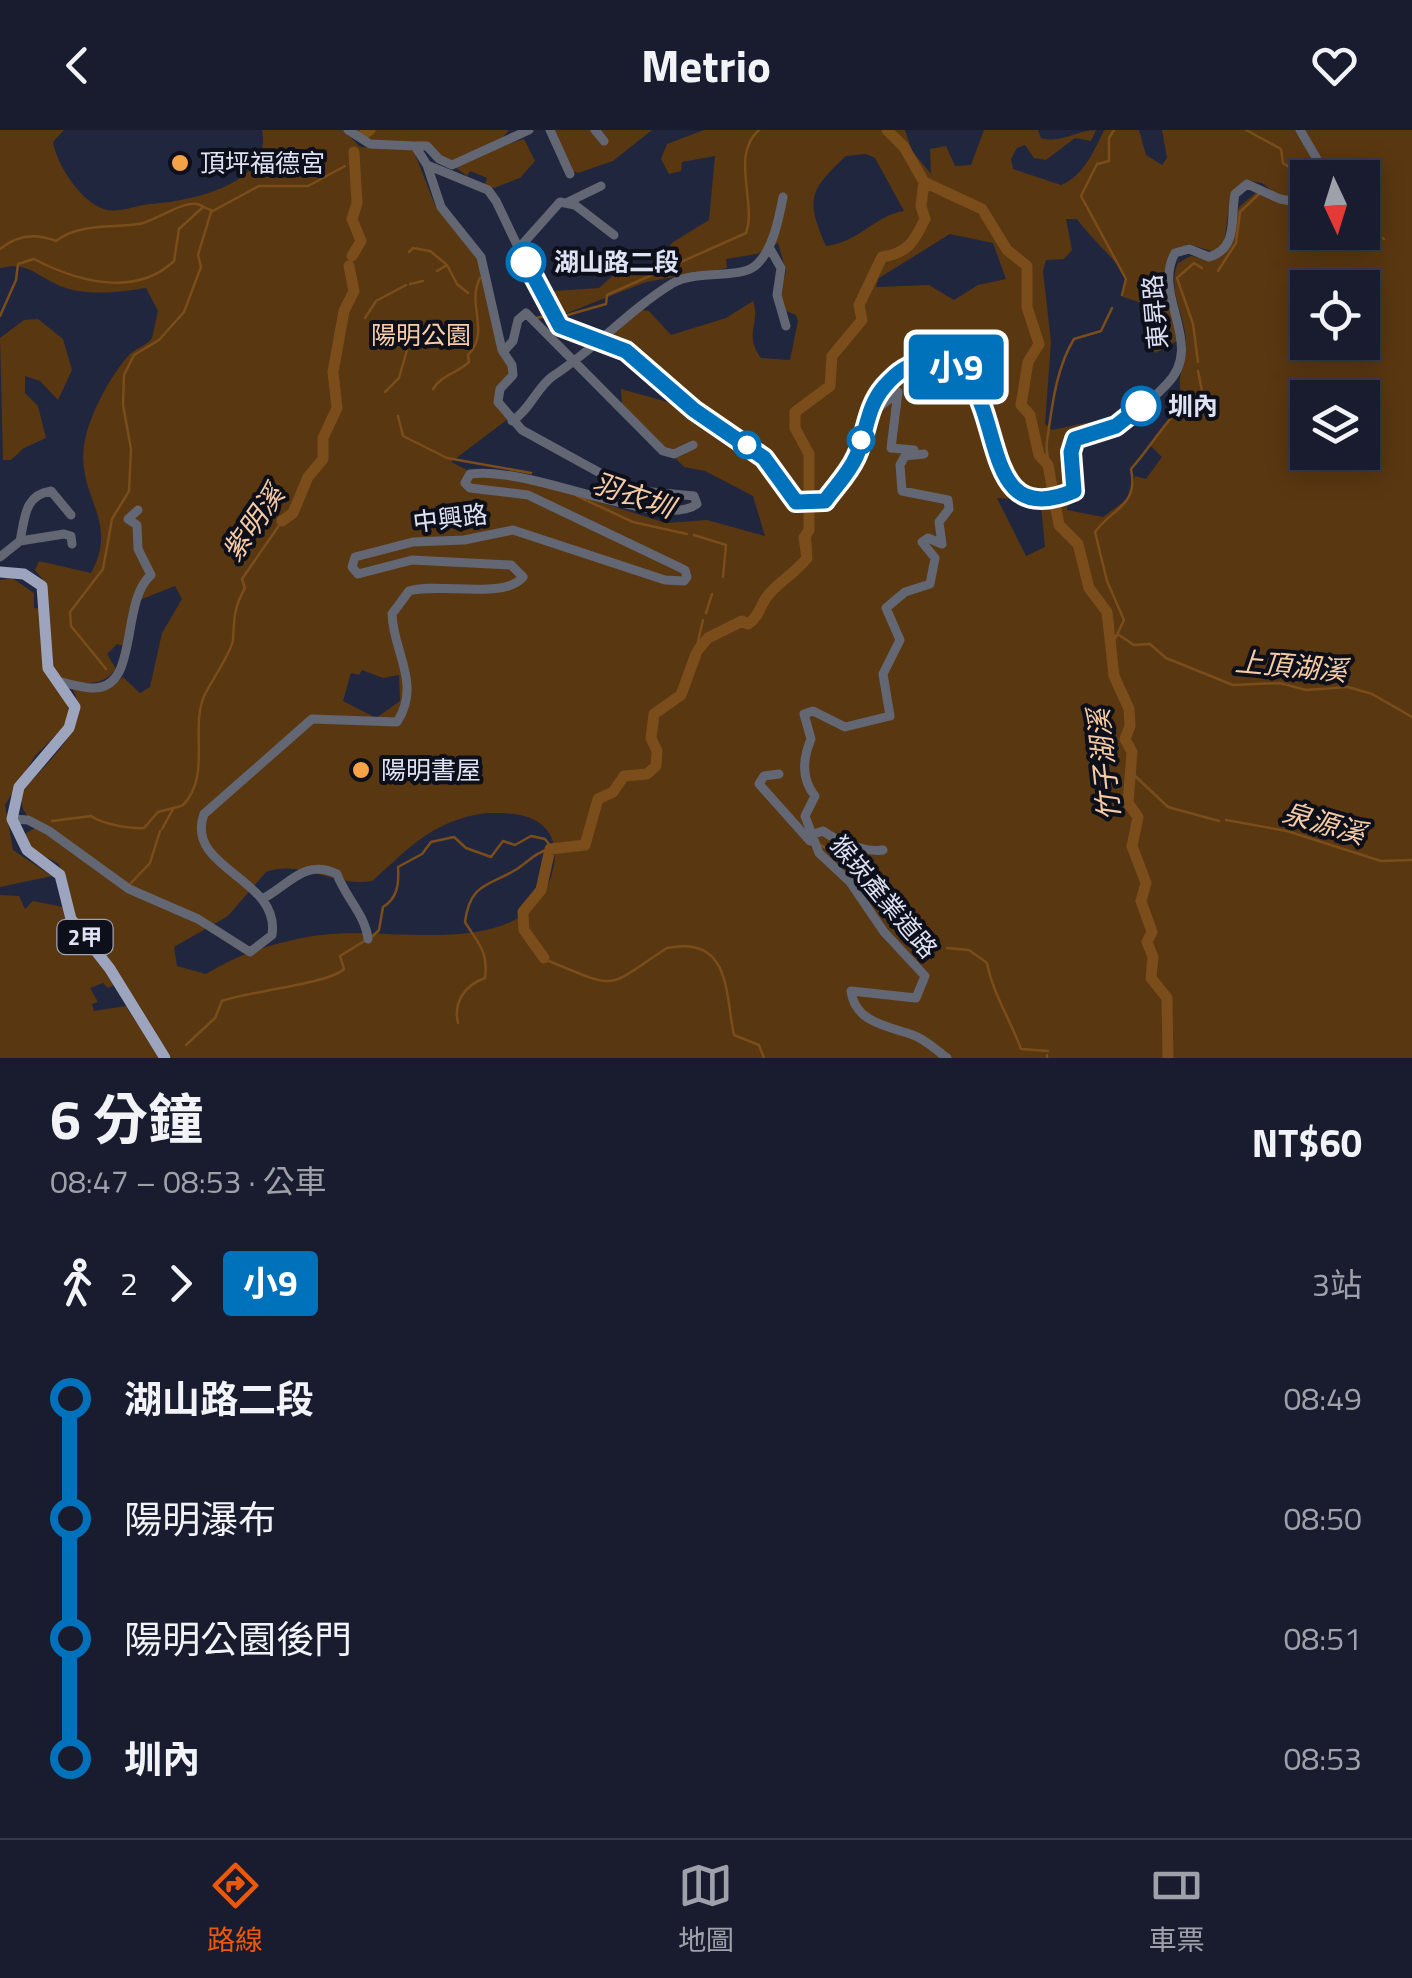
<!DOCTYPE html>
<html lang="zh-TW">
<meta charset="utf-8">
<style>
body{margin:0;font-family:"Titillium Web","Noto Sans TC",sans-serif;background:#222537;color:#f1f3f6;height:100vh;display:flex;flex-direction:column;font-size:38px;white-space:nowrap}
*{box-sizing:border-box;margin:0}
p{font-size:32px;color:#9fa1aa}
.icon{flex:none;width:55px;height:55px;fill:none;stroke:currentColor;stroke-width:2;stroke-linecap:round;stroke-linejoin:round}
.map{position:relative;height:928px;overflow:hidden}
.side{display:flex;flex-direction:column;background:#191c2f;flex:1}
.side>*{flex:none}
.badge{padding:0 20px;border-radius:8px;font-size:35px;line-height:65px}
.needle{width:65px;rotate:176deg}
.fabs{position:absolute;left:1290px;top:30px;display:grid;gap:20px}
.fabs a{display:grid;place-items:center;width:90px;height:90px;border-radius:0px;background:#191c2f;box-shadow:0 5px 25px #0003,0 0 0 2px #373a4b;font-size:50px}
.map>.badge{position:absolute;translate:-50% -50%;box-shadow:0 0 0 5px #fff}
.legs{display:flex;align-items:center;gap:15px;height:110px;padding:0 50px;font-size:32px}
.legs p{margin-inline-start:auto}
.head{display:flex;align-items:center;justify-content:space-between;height:170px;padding:0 50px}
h1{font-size:55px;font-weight:700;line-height:75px}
ul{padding:0 50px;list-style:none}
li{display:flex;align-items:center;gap:35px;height:120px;font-size:38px}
li i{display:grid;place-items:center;width:15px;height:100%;margin:0 12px;background:currentColor}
li i::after{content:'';width:25px;height:25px;margin:-12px;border:8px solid;border-radius:50%;background:#191c2f}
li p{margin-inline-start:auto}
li:first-child i{background:linear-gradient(#0000 50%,currentColor 0)}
li:last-child i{background:linear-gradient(currentColor 50%,#0000 0)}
header{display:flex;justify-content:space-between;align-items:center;height:130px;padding:0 50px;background:#191c2f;font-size:45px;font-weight:700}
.menu{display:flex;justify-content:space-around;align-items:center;height:140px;border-top:2px solid #373a4b;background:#191c2f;font-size:28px;color:#9fa1aa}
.menu a{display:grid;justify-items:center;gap:5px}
.menu .on{color:#ea580c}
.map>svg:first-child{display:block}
</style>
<header><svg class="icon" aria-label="back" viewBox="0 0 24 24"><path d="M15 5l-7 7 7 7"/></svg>Metrio<svg class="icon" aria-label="heart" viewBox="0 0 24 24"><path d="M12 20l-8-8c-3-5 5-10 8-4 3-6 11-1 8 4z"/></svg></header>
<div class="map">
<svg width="1412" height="928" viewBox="0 0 1412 928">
<rect width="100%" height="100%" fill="#21263f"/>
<path fill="#593711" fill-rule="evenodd" d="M0,0H64L53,12C57,35 81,72 104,79C118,84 136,75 151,74C189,71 273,55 262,0H344L360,17L413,19L435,75L479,131L511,240L496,267L508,289L451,332L483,348L520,347L666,393L707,390L765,406L753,366L705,341L684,337L622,274L621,259L668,272L685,268L687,261L610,207L642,180L649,181L671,205L726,188L753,171C761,193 743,204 761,228L790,230L798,191L796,185L786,181L779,166L786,141L778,113L757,124L726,129L727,138L646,152L567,183L555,182L549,171L553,161L599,158L626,134L646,142L673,112L709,90L715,26L682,32L681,41L669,44L661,29L667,14L704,0H905L912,21L931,44L930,19L946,16L955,36L971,35L984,0H1038L1041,8C1062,14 1076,0 1096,0L1091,11L1075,8L1046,30L1034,28L1025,15L1017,18L1011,29L1013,39L1061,55C1083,47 1095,19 1104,0H1139L1146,25L1162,35L1167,28L1162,0H1297L1325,47L1308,48L1307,71L1277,65L1262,53L1245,50L1231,63L1224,113L1214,122L1188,114L1170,124L1164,150L1177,211L1156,223L1150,218L1145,174L1123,167L1127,148C1112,125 1093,111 1077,89H1066L1072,120L1064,129L1046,130L1043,141L1051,212L1045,294L1052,300L1090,292L1095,297L1073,306L1068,359L1025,370L997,368L1026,426L1045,417L1041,376L1068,371L1067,380L1103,387L1129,368L1135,346L1146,349L1162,327L1150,315L1183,268C1174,247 1187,234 1186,213C1186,186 1166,160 1178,133L1191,126L1210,130L1221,126L1239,77L1259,60L1307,76L1308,102H1362V48L1331,47L1302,0H1412V928H172L121,851L108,858L103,853L90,858L98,872L92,874L94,881L126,876L160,928H0V765L19,766L25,779L33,771L73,779L59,734L33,720L23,705L35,698L23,679L20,665C40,636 96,598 72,558L108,559L123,547L140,563L150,557L162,503L182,469L175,456L137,471L131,518L117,514L107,524L116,539C101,558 85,553 63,550L69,582L66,595L35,626L5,675L13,720L52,746L0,757V450L12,448L34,463V478L47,479V455L35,440L39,431L91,443C120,390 77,368 84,316C88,287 109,248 128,226C136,217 146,217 152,208L158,181L146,158C122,162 89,166 66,158C40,150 30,130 0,138ZM866,24L875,28L904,81C876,85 859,112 826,116C806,71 808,61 846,26ZM950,104L993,113L1006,149L978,155L954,170L929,155L876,157L879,148ZM1308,158H1362V212H1308ZM1308,268H1362V322H1308ZM362,540L383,548L399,545L400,571L376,588L343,571L351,543L359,545ZM486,683C507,683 536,682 549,703C558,717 555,733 551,747C522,833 392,795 321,805C279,811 242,822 206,844L177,836L174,817L228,786L266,742C303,729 335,758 372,751C410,718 431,691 486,683Z
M353,0H509L500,11L502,16L524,9L535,31L520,48L494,58L485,54L487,48L470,41L467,46L421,12L369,11Z
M554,0H652L613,31L578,43L572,41Z
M38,189L63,209L72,240L58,270L40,251L25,246V263L38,276L46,308L24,318L11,330H3L0,208L24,190Z"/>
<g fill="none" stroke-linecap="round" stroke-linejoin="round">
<path stroke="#7a4d1b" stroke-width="2.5" d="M1114,0L1109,8V31L1097,34L1081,66L1126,149L1122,165
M1246,0L1281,19L1283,33L1308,49
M351,33L352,32
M1362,95L1384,109
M0,119C17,105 36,103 56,111C80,93 111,98 139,94C153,92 182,71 197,74C202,75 206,79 211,80
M409,122L413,118L430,121L446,134
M437,141L447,135L457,154L468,163
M1218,141L1236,113L1240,82L1260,63
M410,154L423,151
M0,186L16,150L18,134L34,129C76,151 135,168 174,131L179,99L202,78
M365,188L376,171L406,155
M536,188L546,186
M557,188L606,174L607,165L746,103C757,73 730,25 759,0
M382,194L396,199L409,213L399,248L385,262
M1198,232L1193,194L1177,148L1194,133L1202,138
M433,259C443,244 456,244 469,232L468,225C491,201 466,175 480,148
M398,286L403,306L447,328L531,343
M1048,335C1049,327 1045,320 1047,311C1052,277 1056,238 1074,209L1101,201L1112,178
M577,366L633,392L687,404
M694,405L726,415L723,447
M807,428L811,422L809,400
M706,483L712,464
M1112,506L1119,505L1134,515L1150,514L1166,528L1233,555L1280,553L1306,560L1348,557L1372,564L1412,587
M1113,513L1124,490L1107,451L1095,402C1111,379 1139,376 1131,339C1156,311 1168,283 1202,261L1198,241
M694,529L703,490
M106,539L71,496L70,482L103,439L112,389L129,361L131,319L123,275L124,245L134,225L159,210L184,182L201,137L198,125L211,82L259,56H308L345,36
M1132,643L1168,677L1219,691
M183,675C212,646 189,597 205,564C211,552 232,521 233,510C234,489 234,477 245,458L242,449L282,391
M1226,690L1287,701L1381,731L1412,730
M52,691L91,686C102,694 130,699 144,698L158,682L181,676
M162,699L173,679
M819,714L842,728L886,782
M130,754L150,733L160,701
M890,787L895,796
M373,806L379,800L383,777C398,768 399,753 398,737L422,724L431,712L454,707L466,718L491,727L503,711L515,715L531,706L545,709L552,718
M907,812L930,821
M947,818L969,820L987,833C993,864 1010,889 1021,919L1048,921
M549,831C621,861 605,858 667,818C731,805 725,863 734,905L759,915L764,928
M458,893C453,872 465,855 485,848C489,821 477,812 465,792C470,752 490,756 517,739C528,732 536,722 550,719
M186,915L215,888L222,871C249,861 328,854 344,839L340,826L366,810
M1047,928V925"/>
<path stroke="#7a4d1b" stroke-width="11" d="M887,0L904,17L924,52L982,79L1007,120L1027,136V177L1039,214L1028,232L1021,275L1030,285L1039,325L1048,335L1059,395L1078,414L1089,458L1107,482L1114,546L1129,579L1130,596L1125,609L1132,622L1128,673L1138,687L1132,716L1146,753L1141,771L1152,802L1147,812L1153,827L1151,848L1167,868L1168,928
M361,6L370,0
M352,126L361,111L352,89L357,73L354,22
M282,391L293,383L308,347L323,329V308L337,278L333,242L344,181L354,161L349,136
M698,520L708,508L742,491L748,494C758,488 760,477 766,468C777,452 795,444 807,428L804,408L809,400V324L795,298V282L830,256L832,226L862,190L859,175L882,127C908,123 914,112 925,89L921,76L924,52
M544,828L524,800L523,782L541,760L550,719L585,715L598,669L613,662L624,646L647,644L656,636L657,621L651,608L654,584L681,565L696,524"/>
<path stroke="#636673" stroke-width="9" d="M550,0L570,44
M595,0L604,11
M1300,0L1328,48
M415,16H427L439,29L452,35L529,0
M427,35L488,60L496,71L553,190L626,221L695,280L764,328L790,369L825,371C835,357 848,343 856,327C867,304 866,278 884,257C896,243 910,232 929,232C1018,229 963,409 1074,361L1071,322L1075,309C1088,299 1104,301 1119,295C1135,287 1153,268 1166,255C1207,215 1151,166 1175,123L1189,119L1209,127C1239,118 1230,88 1235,64L1247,54L1280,69L1308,74
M568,72L601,56
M769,117L781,138L777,165L786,196
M519,118L560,72L575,75L614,105
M503,222L513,211L518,190L526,183L663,321L674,324L693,315
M872,283L898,262L891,318L914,320
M512,291C530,280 537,257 553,246C595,219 629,180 673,153C695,140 739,149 755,136C773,121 779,88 783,67
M924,324L905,326L900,335L902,361L948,370L949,379L939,392L942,414L928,408L922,412L935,428L930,454L905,462L886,478L900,510L883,544L890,586L845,597L813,581L804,584L811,609C803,628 801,649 815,666L805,686L819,723L850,752L884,802L925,846L916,868L851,861C855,893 888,896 913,905C925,909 936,920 947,928
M20,411L64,404L71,406L72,414
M0,427L20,411C25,388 24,365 51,361L71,385
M60,552C70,554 81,557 91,558C141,561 119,472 151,445L138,419L137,395L128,389L138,380
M779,644L764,646L759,654L810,711
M12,689L28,690L49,701L129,759L198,789L250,822L272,805C281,748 184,739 204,684L312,589L397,592C422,554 393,522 392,484L409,461C438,452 505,470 523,447L511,435L412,430L358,444L352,437L355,427L413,412L464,410L513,400L665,450L684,451L687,447L685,440L528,365L470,358L465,353L470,344C530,335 661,401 697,374L694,366L631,360L522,300L498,272L500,259L513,245L512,235L502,220L481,127L441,77L427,35L415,16L370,14L348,0
M811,705L823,701C837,711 866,723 883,720
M262,769C289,755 305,728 337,744C345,767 365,784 368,809"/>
<path stroke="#9da4be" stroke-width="11" d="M0,442L24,444L42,456L48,538L75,577L69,598L19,657L12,689L27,720L60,745L71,789L110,839L165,928"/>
</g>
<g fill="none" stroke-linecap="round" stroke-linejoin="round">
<g stroke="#fff" stroke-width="22">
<path id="line-1" d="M526,132L560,196L626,221L694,280L764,328L796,372L825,371C835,357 849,343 856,327C867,304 866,278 884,257C896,243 909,232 929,232C1018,229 963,409 1074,361L1071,322L1075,309L1116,296L1141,276"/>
</g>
<use href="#line-1" stroke="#0072bc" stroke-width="15"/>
</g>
<g fill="#f6a247" stroke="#0d101b" stroke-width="4">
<circle cx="180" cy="33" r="10"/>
<circle cx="361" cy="640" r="10"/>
</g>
<g fill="#fff" stroke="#0072bc" stroke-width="5">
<circle cx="526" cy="132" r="18"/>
<circle cx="1141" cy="276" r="18"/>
<circle cx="861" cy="310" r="12"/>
<circle cx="747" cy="315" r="12"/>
</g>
<g text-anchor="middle" stroke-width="8" stroke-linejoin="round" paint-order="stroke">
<rect fill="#0d101b" stroke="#9fa3b2" stroke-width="2.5" x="57.5" y="790" width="55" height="34" rx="8"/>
<g font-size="22" font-weight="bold" fill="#dee2f3">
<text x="85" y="815">2甲</text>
</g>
<g font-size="25" fill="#dee2f3" stroke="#0d101b" text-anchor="start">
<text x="200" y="42">頂坪福德宮</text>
<text x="381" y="649">陽明書屋</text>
</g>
<g font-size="25" font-weight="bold" fill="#dee2f3" stroke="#0d101b" text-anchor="start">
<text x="554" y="141">湖山路二段</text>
<text x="1168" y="285">圳內</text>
</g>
<g font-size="25" fill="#dee2f3" stroke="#0d101b">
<text transform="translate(1155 182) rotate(-95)" y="9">東昇路</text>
<text transform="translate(450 388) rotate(-7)" y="9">中興路</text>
<text transform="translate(884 767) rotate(50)" y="9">猴崁產業道路</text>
</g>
<g font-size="25" fill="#f9cea7" stroke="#0d101b">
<text x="421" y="214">陽明公園</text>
</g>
<g font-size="28" font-style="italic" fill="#f6cba4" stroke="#0d101b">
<text transform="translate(633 365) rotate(19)" y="10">羽衣圳</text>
<text transform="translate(253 393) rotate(-55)" y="10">紫明溪</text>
<text transform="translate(1291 536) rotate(5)" y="10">上頂湖溪</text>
<text transform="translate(1104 635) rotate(-96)" y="10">竹子湖溪</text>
<text transform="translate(1324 693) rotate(16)" y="10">泉源溪</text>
</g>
</g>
</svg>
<div class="fabs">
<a><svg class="needle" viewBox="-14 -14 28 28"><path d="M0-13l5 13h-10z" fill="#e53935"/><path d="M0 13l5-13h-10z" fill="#9fa1aa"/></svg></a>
<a><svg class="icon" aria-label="locate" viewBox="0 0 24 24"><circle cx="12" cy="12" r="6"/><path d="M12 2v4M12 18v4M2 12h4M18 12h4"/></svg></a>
<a><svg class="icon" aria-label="layers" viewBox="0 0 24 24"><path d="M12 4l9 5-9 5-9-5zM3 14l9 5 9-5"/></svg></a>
</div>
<b class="badge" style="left:956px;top:237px;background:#0072bc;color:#fff">小9</b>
</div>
<section class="side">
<div class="head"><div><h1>6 分鐘</h1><p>08:47 – 08:53 · 公車</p></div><b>NT$60</b></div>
<div class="legs"><svg class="icon" aria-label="walk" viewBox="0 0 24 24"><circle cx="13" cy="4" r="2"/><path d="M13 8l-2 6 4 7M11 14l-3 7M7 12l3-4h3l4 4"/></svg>2<svg class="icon" aria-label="forward" viewBox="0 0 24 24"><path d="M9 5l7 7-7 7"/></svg><b class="badge" style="background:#0072bc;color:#fff">小9</b><p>3站</p></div>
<ul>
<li><i style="color:#0072bc"></i><b>湖山路二段</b><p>08:49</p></li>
<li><i style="color:#0072bc"></i><span>陽明瀑布</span><p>08:50</p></li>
<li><i style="color:#0072bc"></i><span>陽明公園後門</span><p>08:51</p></li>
<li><i style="color:#0072bc"></i><b>圳內</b><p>08:53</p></li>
</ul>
</section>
<nav class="menu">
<a class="on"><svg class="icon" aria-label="directions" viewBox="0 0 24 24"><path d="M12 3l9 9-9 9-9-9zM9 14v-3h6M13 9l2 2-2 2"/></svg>路線</a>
<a><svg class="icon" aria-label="map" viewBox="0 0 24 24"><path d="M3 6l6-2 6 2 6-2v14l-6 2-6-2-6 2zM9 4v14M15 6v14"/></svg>地圖</a>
<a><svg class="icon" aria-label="tickets" viewBox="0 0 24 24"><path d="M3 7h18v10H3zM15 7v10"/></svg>車票</a>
</nav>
